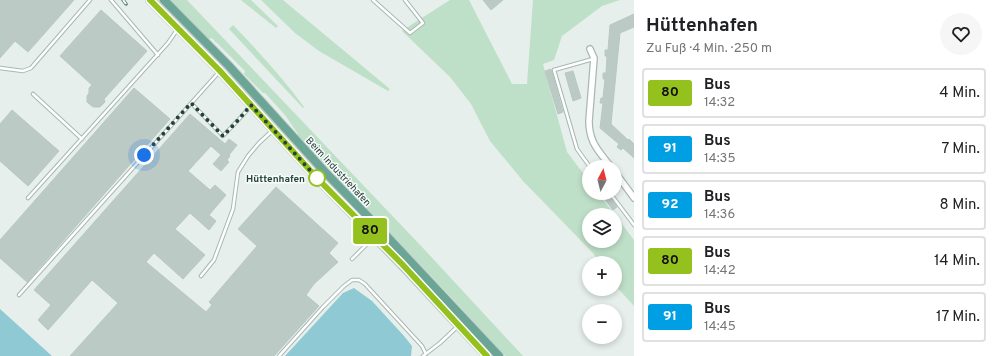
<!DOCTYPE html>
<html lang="de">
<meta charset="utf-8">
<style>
body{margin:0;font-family:Overpass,sans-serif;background:#f6f6f6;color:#202124;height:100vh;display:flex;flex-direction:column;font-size:15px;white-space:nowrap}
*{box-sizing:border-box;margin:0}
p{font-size:13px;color:#757577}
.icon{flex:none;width:22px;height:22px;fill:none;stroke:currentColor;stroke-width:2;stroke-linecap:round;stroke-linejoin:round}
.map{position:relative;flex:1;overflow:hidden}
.side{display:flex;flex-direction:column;background:#fff;width:360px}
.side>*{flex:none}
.badge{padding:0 8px;border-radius:3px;font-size:14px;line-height:26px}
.needle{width:26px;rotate:7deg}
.controls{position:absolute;left:582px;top:160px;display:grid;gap:8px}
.controls a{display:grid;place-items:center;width:40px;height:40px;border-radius:50%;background:#fff;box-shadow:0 2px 6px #0003;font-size:20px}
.you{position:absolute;width:20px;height:20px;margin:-10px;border:3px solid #fff;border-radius:50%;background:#1a73e8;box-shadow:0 0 0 6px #1a73e833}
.map>.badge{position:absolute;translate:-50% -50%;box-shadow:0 0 0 2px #fff}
.round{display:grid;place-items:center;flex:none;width:42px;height:42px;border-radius:21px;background:#f6f6f6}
.summary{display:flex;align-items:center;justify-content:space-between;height:68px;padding:0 12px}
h1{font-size:19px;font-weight:700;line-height:30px}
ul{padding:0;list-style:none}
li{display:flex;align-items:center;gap:12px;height:50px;margin:0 8px 6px;padding:0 4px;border:2px solid #e0e0e0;border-radius:4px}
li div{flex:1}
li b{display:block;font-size:15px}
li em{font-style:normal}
li .badge{min-width:44px;font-weight:700;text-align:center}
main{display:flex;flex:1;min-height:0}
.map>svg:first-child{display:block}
</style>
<main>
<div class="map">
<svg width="634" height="356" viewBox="0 0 634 356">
<rect width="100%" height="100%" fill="#e6efeb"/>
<path fill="#bfe0c8" d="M156,0H159C203,44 246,90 288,137L286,138L224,70Z
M169,0H187L423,248L523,356H505L452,298L297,135L298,134L285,115L265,93H263L244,74L245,71L217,43L215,42L213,39L210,38L209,40Z
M241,0H251L278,26L276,28Z
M261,0H283L390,89L388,91L319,51L295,33Z
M450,0H469L512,84H527L533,0H620L602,6L562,36L554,60L543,64L567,152L589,181V193H598L615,215H589V241H615V215L634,240V306L615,285V263H600L593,253L523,181L490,141L471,104L450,77L402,31L417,21Z
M233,25C258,51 283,78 304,107L303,108L229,29Z
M290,140L313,164L495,356H491L429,287L394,251L354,210L289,142Z"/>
<path fill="#8ec9d4" d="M354,288L372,301L404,336L412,346L411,356H285L343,293Z
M0,309L52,356H0Z"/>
<path fill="#bbcac4" stroke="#b8c9c2" d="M0,0H74L28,52L15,41L0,58Z
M483,0H503L491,10Z
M101,10L147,51L104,99L105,102L100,107H93L87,102V96L89,93V88L92,85L60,56Z
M634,14V27L620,33L611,124L628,140L629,139L634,144V158L623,148L621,150L617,147L619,144L600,128L603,103H600L601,98H603L605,79H603V73H606L607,56H605V50H608L610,25Z
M551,69L563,112L558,114L545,71Z
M573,71L581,98L573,101L565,73Z
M134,88L170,119L27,282L0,258V240Z
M12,110L59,151L28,186L0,161V124Z
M190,114L225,144L229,139L237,145L229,155L230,156L227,160L229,162L221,171L213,164L221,155L211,146L188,171L210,190L215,185L226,195L209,215L216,221L209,230L190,213L175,229L205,255L183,279L154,253L146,262L206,312L212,305L209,302L257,246L238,229L276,187L338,243L329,253L338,262L314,284L306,295L319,306L274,356H70L118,303L92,280L48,330L38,320L51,305L34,290Z
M600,193H607L617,207L613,210Z"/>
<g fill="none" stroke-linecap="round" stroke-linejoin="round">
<g stroke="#a8b8b2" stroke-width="4.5">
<path id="lane" d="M111,0L158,55
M373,0L410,33L423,23L405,0
M0,68L23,71L31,68L90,0
M33,94L82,139
M191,103L223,136L240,118L250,107
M590,167L577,149L554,70L593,59
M610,193L634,225
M28,198L168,43L177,30
M352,259L373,238
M201,276L214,260L233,209L238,172L248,156L259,143L272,131
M19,295L220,71
M279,356L323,307L344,286L352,280H359L365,284L422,346L426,354
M423,356L440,343L457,327"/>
</g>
<g stroke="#a8b8b2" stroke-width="8">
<path id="street" d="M590,49L594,58L589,121C589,143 599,151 611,167
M615,172L634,198"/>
</g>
<g stroke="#c2cac8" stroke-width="10">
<path id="primary" d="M150,0L220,71L317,178L401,264L487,356
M164,0L229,66L325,172L381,230L499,356"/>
</g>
<use href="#lane" stroke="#fff" stroke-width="2.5"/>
<use href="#street" stroke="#fff" stroke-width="5.5"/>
<use href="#primary" stroke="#6aa596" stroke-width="8"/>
<g stroke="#5f7d75" stroke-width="3.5">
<path id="rail" d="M123,0L126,4"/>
</g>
<use href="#rail" stroke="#f7fbf9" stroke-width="2" stroke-dasharray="6" stroke-linecap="butt"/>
</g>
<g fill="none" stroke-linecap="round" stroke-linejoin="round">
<g stroke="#fff" stroke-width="9">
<path id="line" d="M150,0L220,71L317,178L402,264L487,356"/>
</g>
<use href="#line" stroke="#95c11f" stroke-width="6"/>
<path stroke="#24423a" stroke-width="4" stroke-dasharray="0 7.2" d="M144,155L191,103L223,136L240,118L251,105L317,178"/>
</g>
<circle fill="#fff" stroke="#95c11f" stroke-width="2" cx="317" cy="178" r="8"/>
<g text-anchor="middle" stroke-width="3" stroke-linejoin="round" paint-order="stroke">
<g font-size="10" fill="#24423a" stroke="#f7fbf9">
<text transform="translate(339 171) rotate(47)" y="4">Beim Industriehafen</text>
</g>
<g font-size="10" font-weight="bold" fill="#24423a" stroke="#f7fbf9" text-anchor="end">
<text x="305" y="182">Hüttenhafen</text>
</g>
</g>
</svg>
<div class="controls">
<a><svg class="needle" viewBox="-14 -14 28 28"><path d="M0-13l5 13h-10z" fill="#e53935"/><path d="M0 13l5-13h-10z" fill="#757577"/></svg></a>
<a><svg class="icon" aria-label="layers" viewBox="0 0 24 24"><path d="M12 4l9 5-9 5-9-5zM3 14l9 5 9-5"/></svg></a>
<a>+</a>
<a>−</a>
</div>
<div class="you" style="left:144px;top:155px"></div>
<b class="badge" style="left:370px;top:231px;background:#95c11f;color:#111">80</b>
</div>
<section class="side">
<div class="summary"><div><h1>Hüttenhafen</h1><p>Zu Fuß · 4 Min. · 250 m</p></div><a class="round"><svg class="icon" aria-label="heart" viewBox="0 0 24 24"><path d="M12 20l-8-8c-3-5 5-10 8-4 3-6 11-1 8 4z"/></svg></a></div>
<ul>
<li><span class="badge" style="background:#95c11f;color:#111">80</span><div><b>Bus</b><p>14:32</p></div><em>4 Min.</em></li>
<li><span class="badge" style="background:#009fe3;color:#fff">91</span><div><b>Bus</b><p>14:35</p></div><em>7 Min.</em></li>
<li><span class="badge" style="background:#009fe3;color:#fff">92</span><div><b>Bus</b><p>14:36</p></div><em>8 Min.</em></li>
<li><span class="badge" style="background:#95c11f;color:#111">80</span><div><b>Bus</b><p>14:42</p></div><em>14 Min.</em></li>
<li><span class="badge" style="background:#009fe3;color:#fff">91</span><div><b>Bus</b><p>14:45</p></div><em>17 Min.</em></li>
</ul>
</section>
</main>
